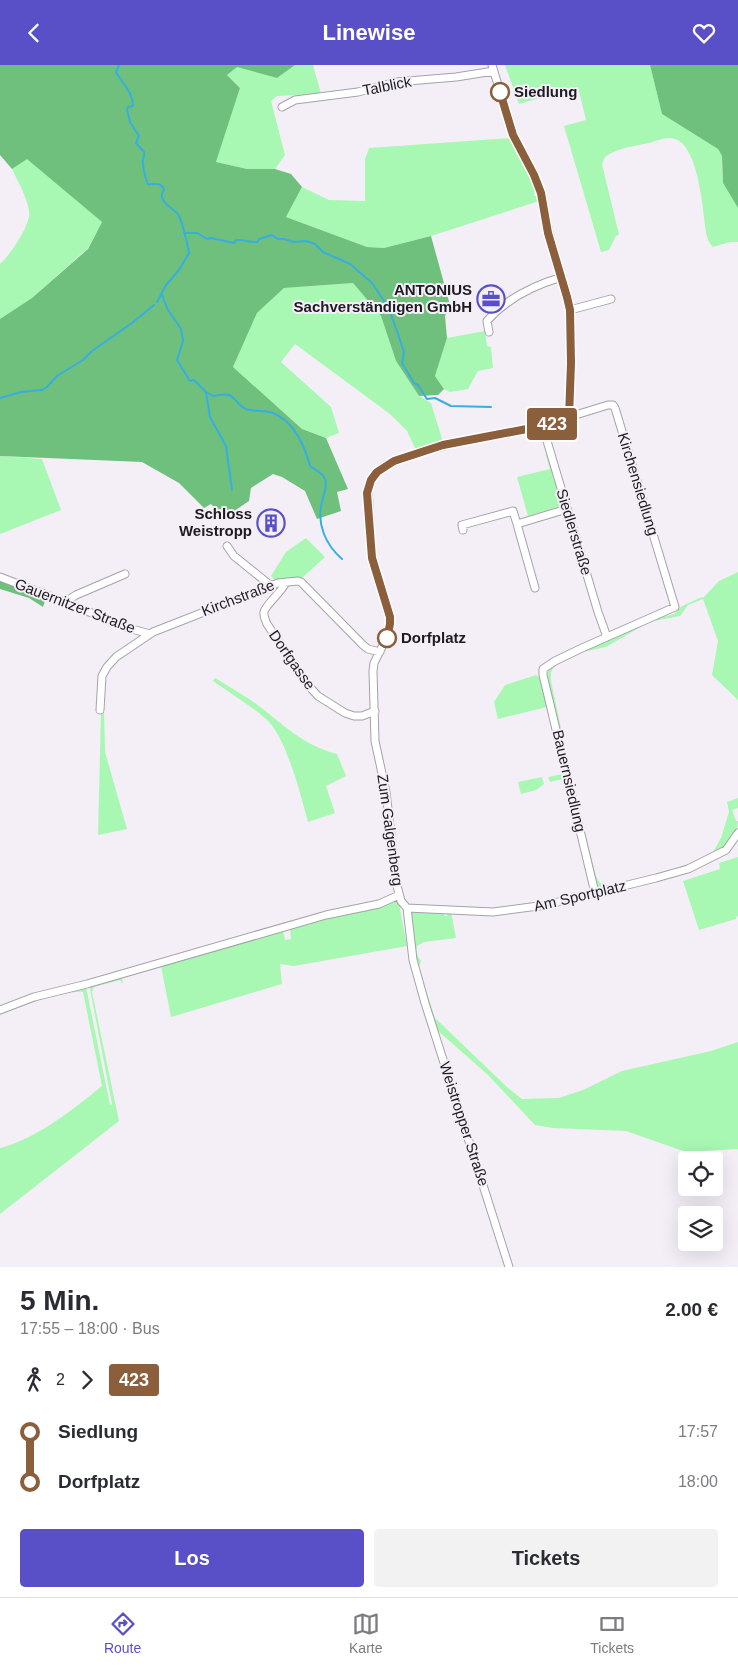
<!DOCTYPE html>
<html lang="de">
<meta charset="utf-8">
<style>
body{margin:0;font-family:Arial,sans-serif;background:#f2f2f3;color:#2b2b33;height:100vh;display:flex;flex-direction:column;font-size:19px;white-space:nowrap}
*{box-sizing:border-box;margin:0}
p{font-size:16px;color:#7c7c81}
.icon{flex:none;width:28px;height:28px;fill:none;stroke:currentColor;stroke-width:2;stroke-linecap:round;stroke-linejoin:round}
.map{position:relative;height:1202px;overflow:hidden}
.drawer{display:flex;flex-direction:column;background:#fff;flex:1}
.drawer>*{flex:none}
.badge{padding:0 10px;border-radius:4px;font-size:18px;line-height:32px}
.buttons{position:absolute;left:678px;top:1086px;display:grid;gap:10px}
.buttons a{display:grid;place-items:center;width:45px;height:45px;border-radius:5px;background:#fff;box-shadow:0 5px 20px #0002;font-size:25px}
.map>.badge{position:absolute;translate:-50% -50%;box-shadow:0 0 0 2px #fff}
.legs{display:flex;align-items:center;gap:8px;height:55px;padding:0 20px;font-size:16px}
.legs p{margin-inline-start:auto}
.overview{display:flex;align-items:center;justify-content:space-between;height:85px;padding:0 20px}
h1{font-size:28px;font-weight:600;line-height:38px}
.primary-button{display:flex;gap:10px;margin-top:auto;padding:10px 20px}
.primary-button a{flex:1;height:58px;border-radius:5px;background:#5950c8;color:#fff;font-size:20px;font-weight:600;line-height:58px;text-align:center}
.primary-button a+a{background:#f2f2f3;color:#2b2b33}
ul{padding:0 20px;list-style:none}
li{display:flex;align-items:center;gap:18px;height:50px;font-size:19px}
li i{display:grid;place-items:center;width:8px;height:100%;margin:0 6px;background:currentColor}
li i::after{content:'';width:12px;height:12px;margin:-6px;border:4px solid;border-radius:50%;background:#fff}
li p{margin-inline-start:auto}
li:first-child i{background:linear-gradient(#0000 50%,currentColor 0)}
li:last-child i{background:linear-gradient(currentColor 50%,#0000 0)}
header{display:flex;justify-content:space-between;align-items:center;height:65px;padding:0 20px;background:#5950c8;color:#fff;font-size:22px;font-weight:600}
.tabs{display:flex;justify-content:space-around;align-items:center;height:70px;border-top:1px solid #e1e1e2;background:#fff;font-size:14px;color:#7c7c81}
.tabs a{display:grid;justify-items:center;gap:2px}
.tabs .selected{color:#5950c8}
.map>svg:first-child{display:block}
</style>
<header><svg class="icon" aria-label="back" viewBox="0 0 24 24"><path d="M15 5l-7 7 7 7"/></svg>Linewise<svg class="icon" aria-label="heart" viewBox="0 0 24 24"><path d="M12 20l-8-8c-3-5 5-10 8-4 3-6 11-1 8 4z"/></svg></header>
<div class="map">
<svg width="738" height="1202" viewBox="0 0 738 1202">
<rect width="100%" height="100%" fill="#f4eff7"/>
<path fill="#a8f7b3" d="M295,0H313L321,29L277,31L271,36L285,90L275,104H247L216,97L240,23L227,10L237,2L277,13Z
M505,0H650L662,49L718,84L722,91L723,118L738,143V177H730L713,182C705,174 706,164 704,153C702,134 696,80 675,74C666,71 657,76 649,78C635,81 616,83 605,92L602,99L619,170L616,171L609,185L601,187L564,61L586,55L578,22L519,39Z
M510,73L536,125L534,128V131H538L539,136L431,171L384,183L367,182L286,152L302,122L329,135L365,136V94L369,83Z
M27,93L102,157L88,183L32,233L0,254V199C10,190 26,166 29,152C31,139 18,117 12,104Z
M353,218L381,251L396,296L419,331L431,338L443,377L416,385L407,366L390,349L295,279L281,297L331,342L339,368L326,373L302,364L233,302L257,248L284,223Z
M485,266L487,281L491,282L493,303L478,306L468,324L450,327L444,324L435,311L447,273Z
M548,389L554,407L552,408L554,415L556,414L564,440L528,451L517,412L550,404L546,390Z
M0,391L42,394L61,445L0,469Z
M306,473L325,492L302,513L276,516L271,511L286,487Z
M738,507V635L712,610L718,576L703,534L688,540L680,551L649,557L606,582L583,587L556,599L551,607V616L573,720L596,811L600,818L610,821L656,810L700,795L713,787L721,773L729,747L727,737L738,733V743L732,745L736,756H738C738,766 732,775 725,783C710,798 621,826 599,824L597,822L593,812L546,616L548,606L555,598L649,556L674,549L682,541L702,532L703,533L719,516Z
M536,610L541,614L565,712L563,714L550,717L548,712L563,709L547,642L498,654L494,637L505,620Z
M215,613C228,621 242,629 255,638C283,659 302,680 337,689L346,711L326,721L335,748L308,757C301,731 286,671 266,654C250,640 231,629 213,616Z
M104,646L105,687L127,764L98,770L101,647Z
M542,712L544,719L536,725L521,729L518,717Z
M738,792V851L736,852V854L699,865L683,816L720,804L719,798Z
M396,836L399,838L407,881L294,901L280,899L282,919L171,952L161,901L278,866H283L285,875L291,874L290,863L326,854V852L384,841Z
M415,846H444V851H447L448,847H451L456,873L424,877L417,881C416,887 417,891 421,896L419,901L422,913L435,953L508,1023L522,1034L559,1033L583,1025L622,1006L711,986L738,977V1084L686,1087L626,1066L553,1063L535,1060L488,1010L437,965L415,893L411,848Z
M122,912L123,919L120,915L94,922L92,927L119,1056L0,1149V1083C38,1073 72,1045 102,1021L83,927C64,925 18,942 0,950V947L22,938L86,922L110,1040L112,1039L90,924L91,921Z"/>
<path fill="#6fc07c" d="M0,0H295L277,13L237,2L227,10L240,23L216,97L247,104H275L291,109L302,122L286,152L367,182L384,183L431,171L450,240L445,251L447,273L435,311L444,324L438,330L419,331L396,296L381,251L353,218L284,223L257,248L233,302L302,364L326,373L348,424L337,427L341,446L317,454L305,426L282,412L273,409L251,423L249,436L224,453L211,439L204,443L179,418L142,397L0,391V254L32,233L88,184L102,157L27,94L12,104L0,90Z
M650,0H738V143L723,118L722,91L718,84L662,49Z
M0,515L46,532L43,542L29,533L0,524Z"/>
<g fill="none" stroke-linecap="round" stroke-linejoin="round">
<path stroke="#37aee0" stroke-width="2" d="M119,0L116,7C122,18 133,27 133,41L128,42L127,45L130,57L139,71L136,78L144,87C145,90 143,92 143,95C142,99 146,116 148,119C155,120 161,116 164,125C156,135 172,143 178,149C181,152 188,181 189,188L179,205L166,220L157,237
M184,168H197L207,174L211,173L234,178L236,175C244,174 249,178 257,177L259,174L272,170L278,174H284L294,177L306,176L315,179L323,187L350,199L372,218L388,242L396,263L404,287L402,298L414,318L418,320L427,334L435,333L451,341L491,342
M162,230L168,245L181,264L183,276L177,295L190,316L194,315L206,327L213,331C238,325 231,337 246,344C254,347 265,345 273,348C294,356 305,382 310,401C315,405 323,408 325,414C328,422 323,430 322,437C316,459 326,480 342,494
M206,327L210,352L226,381L232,425
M0,333L21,327L42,325L47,322L57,311L83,295L92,286L132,258L154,240"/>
<g stroke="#a6a1aa" stroke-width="9">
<path id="minor" d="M492,0L513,70L534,110L541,128L549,168L567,232L570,245L571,298L569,352L558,358L467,375L414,389L386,400L377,407L371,415L368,422L372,493L390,552L389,568L374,598L373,606L375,676L386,727L397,821L401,836L407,843L413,895L425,938L509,1202
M282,42L295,35L358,27L396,17L456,12L494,6
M570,245L611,234
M489,267L487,256C506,234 535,220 562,212
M569,352L608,340H613L615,343L675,542L582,583L555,596L543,604V610L595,828
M544,361L547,376L598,547L607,572
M463,465L462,460L513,446L517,459
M227,481L234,491L270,520
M0,512L65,537L128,563L150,569
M286,517C282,527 265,540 264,547C263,551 266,556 267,559L308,620L318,631L345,648L354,651H362L375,646
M535,523L517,459L567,444
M65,537L76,530L125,509
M100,645L102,611L107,602L116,592L153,567L278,518L298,516L301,517L363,580L368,584L380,587
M407,843L493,847L546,840L656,813L688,804L726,785L738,768
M0,945L34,932L87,919L326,850L379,839L399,830"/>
</g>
<use href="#minor" stroke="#fff" stroke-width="7"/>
</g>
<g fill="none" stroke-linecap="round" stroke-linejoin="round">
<g stroke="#fff" stroke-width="11">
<path id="line-1" d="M387,573L390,559V552L372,493L367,428L371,415L377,407L394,396L443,380L558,358L569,352L571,298L570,245L567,232L548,168L541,128L534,110L513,70L500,27"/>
</g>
<use href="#line-1" stroke="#8b5e3c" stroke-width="8"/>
</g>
<defs>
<g id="office-ring" transform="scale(1.4375)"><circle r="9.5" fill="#f4eff7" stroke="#5950c8" stroke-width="1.5"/><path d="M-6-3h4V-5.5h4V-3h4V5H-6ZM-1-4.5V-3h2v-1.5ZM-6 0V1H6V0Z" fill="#5950c8"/></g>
<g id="building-ring" transform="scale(1.4375)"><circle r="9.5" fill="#f4eff7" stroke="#5950c8" stroke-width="1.5"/><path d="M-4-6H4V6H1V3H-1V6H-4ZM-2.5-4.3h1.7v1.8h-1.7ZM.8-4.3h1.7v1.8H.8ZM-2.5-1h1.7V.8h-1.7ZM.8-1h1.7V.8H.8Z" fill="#5950c8"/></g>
</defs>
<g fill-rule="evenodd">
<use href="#office-ring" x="491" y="234"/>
<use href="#building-ring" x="271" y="458"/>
</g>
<g fill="#fff" stroke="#8b5e3c" stroke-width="2.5">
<circle cx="500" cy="27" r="9"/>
<circle cx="387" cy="573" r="9"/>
</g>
<g text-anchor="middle" stroke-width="4" stroke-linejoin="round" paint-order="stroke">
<g font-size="15" fill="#1d1b1f" stroke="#f4eff7">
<text transform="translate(387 21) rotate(-11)" y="5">Talblick</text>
<text transform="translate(638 419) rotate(73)" y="5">Kirchensiedlung</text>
<text transform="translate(574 467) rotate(73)" y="5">Siedlerstraße</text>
<text transform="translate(238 533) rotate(-21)" y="5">Kirchstraße</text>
<text transform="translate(75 541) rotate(21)" y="5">Gauernitzer Straße</text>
<text transform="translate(292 595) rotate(55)" y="5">Dorfgasse</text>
<text transform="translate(569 716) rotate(77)" y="5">Bauernsiedlung</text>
<text transform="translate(390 765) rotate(82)" y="5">Zum Galgenberg</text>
<text transform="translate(580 831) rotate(-13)" y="5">Am Sportplatz</text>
<text transform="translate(464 1059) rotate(72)" y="5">Weistropper Straße</text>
</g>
<g font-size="15" font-weight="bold" fill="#1d1b1f" stroke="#f4eff7" text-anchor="start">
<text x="514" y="32">Siedlung</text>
<text x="401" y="578">Dorfplatz</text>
</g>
<g font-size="15" font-weight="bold" fill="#1d1b1f" stroke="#f4eff7" text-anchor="end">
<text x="472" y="230">ANTONIUS<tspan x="472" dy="17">Sachverständigen GmbH</tspan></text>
<text x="252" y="454">Schloss<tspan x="252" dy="17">Weistropp</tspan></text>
</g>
</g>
</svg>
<div class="buttons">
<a><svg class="icon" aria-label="locate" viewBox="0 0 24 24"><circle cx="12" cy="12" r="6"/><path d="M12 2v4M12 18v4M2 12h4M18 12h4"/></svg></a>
<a><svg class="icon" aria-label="layers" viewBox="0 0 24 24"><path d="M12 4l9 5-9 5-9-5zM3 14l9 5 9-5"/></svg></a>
</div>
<b class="badge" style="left:552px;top:359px;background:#8b5e3c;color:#fff">423</b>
</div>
<section class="drawer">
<div class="overview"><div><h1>5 Min.</h1><p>17:55 – 18:00 · Bus</p></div><b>2.00 €</b></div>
<div class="legs"><svg class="icon" aria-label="walk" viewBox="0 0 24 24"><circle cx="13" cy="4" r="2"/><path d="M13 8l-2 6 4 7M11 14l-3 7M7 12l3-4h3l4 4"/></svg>2<svg class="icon" aria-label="forward" viewBox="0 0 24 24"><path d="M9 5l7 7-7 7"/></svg><b class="badge" style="background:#8b5e3c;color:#fff">423</b></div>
<ul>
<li><i style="color:#8b5e3c"></i><b>Siedlung</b><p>17:57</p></li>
<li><i style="color:#8b5e3c"></i><b>Dorfplatz</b><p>18:00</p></li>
</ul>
<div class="primary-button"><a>Los</a><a>Tickets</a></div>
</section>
<nav class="tabs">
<a class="selected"><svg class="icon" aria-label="directions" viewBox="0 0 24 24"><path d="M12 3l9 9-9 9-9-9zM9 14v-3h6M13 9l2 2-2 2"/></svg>Route</a>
<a><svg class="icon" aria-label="map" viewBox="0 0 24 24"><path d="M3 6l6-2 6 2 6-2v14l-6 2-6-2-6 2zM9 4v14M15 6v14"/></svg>Karte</a>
<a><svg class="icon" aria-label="tickets" viewBox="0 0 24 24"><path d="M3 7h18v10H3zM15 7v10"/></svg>Tickets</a>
</nav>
